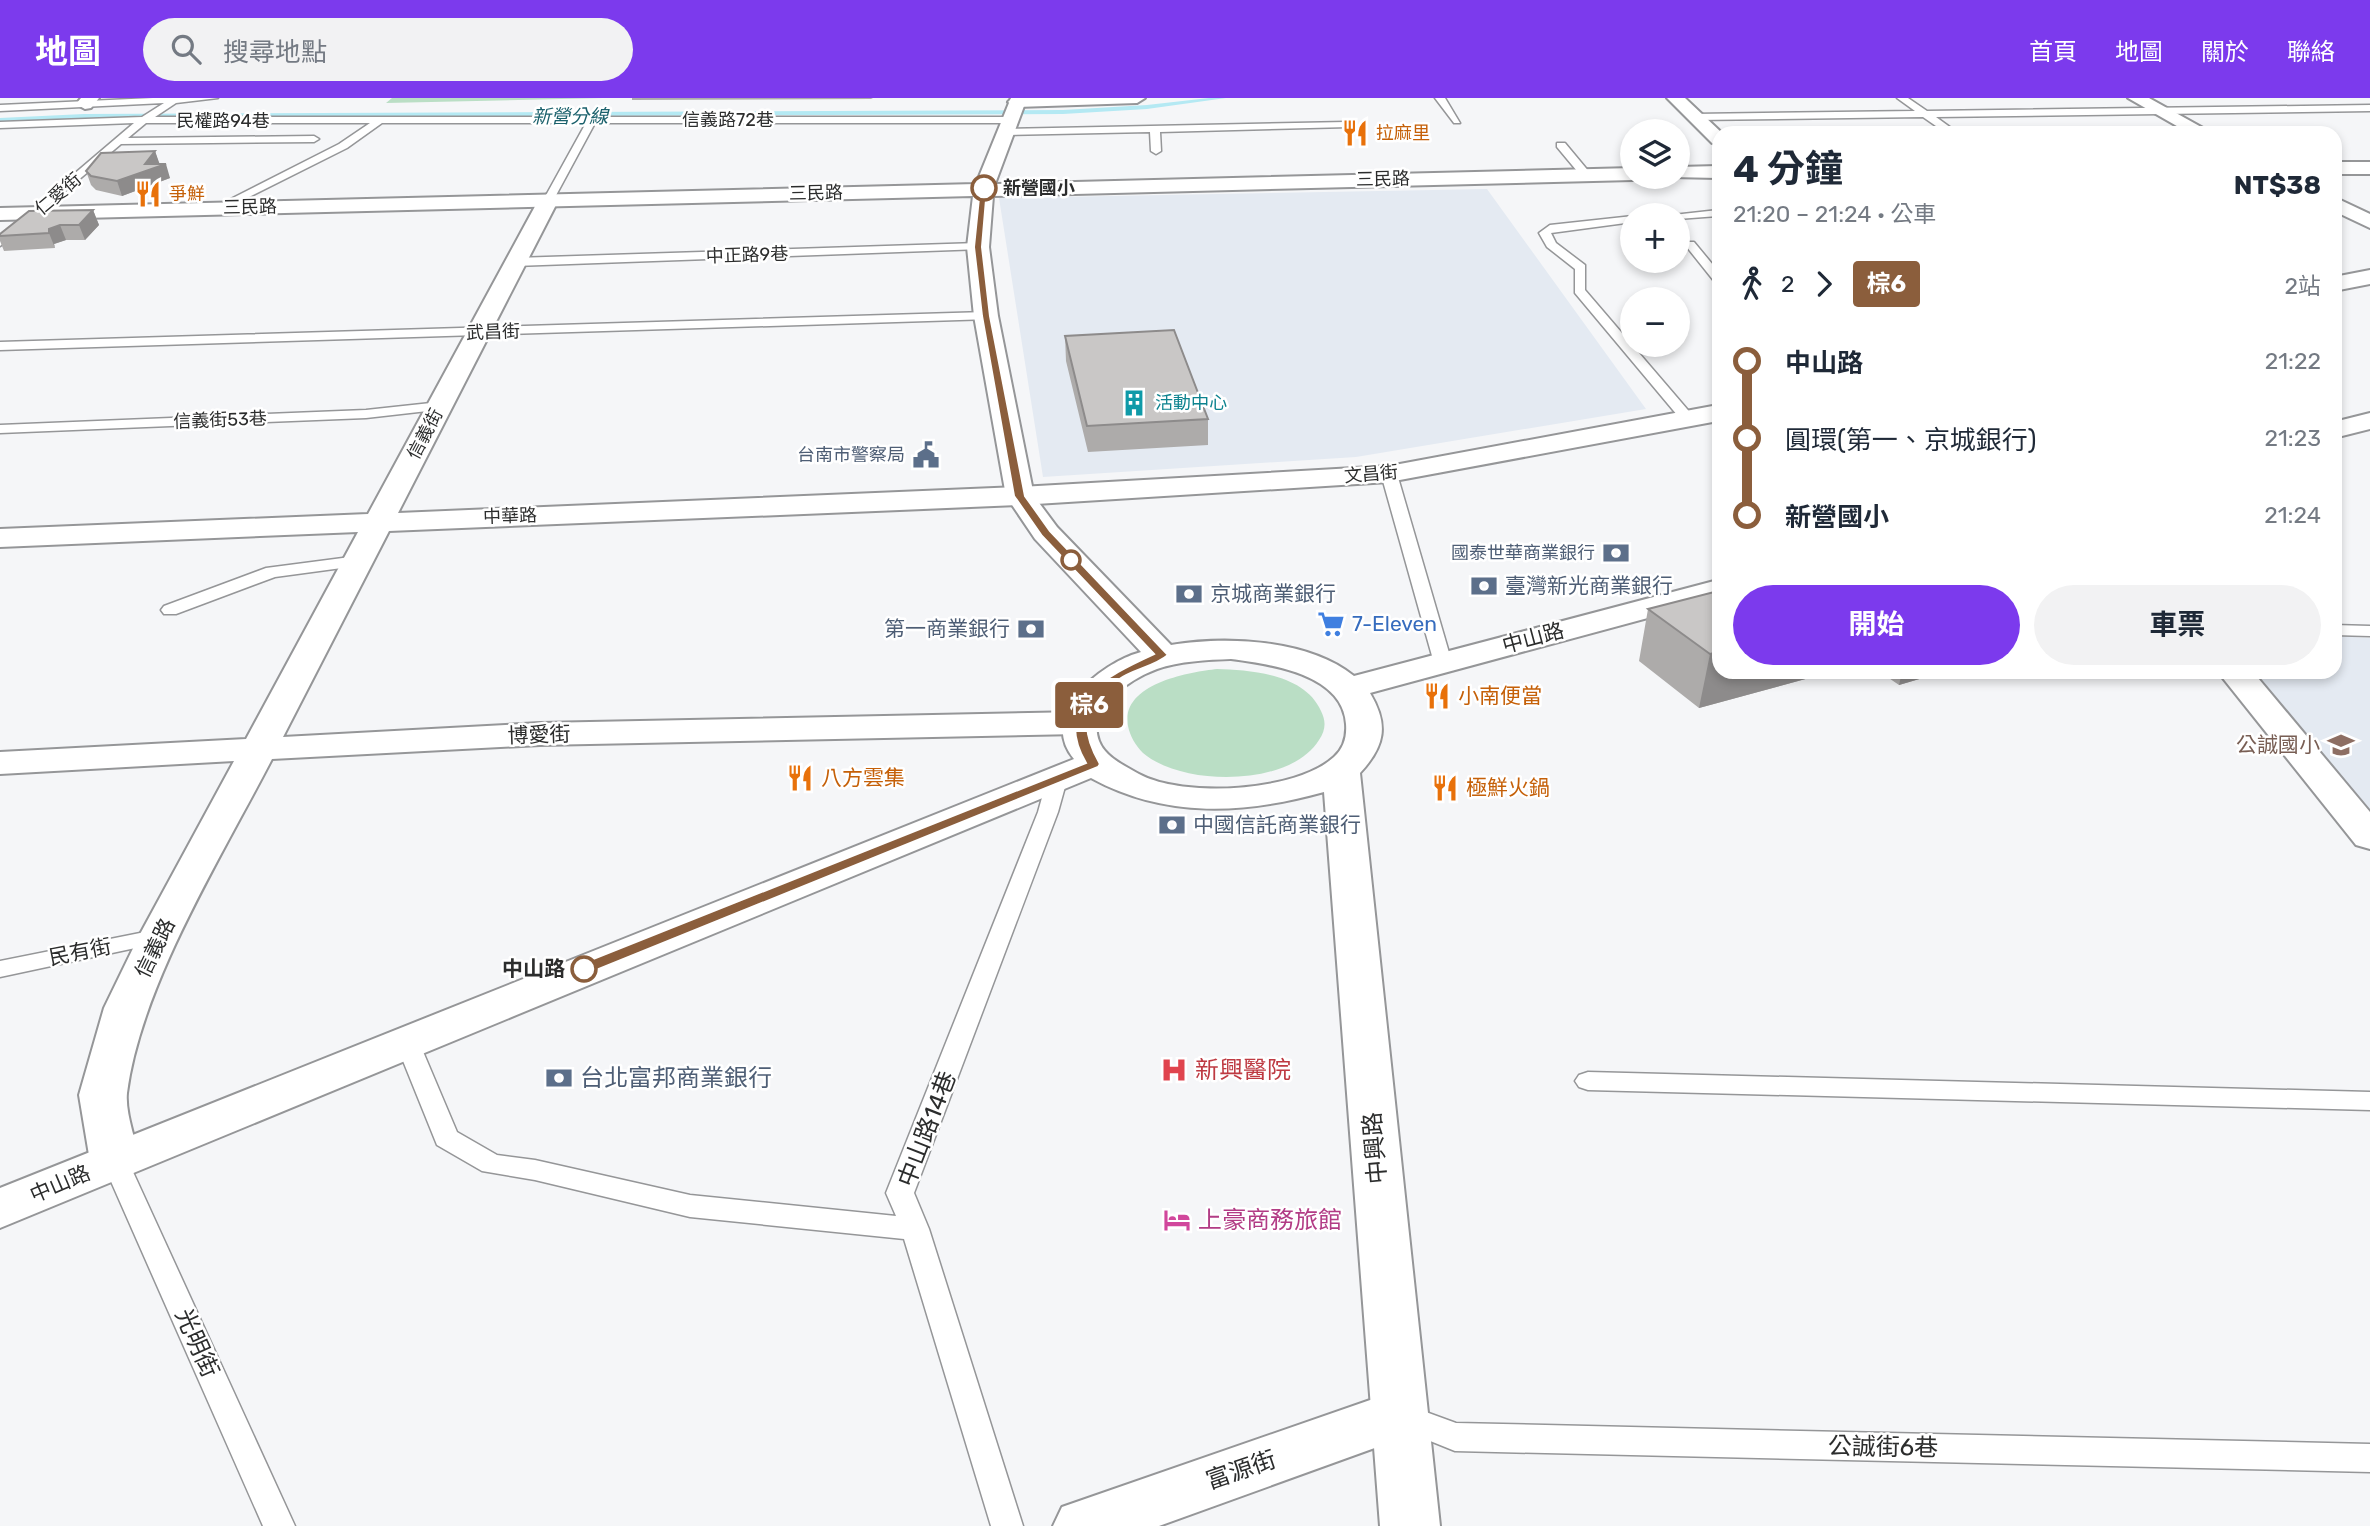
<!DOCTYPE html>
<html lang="zh-TW">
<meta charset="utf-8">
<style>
body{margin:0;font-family:Rubik,"Noto Sans TC",sans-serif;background:#f2f2f3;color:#1f2937;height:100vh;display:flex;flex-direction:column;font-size:26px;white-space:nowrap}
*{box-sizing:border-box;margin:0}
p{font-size:23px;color:#747a83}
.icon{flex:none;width:38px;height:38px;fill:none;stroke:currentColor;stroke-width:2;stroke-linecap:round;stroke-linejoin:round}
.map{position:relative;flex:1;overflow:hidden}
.side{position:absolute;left:1712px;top:28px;width:630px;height:553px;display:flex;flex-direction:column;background:#fff;border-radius:21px;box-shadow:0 4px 10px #0003}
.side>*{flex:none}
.badge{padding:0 14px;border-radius:5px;font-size:24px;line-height:46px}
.buttons{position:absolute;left:1620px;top:21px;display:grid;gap:14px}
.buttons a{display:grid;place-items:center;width:70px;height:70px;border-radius:50%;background:#fff;box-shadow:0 4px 10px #0003;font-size:35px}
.map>.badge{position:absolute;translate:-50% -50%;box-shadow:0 0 0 4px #fff}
.legs{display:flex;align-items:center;gap:10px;height:77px;padding:0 21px;font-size:23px}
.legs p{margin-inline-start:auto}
.summary{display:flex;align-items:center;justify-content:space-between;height:119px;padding:0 21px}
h1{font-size:38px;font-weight:700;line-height:52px}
.primary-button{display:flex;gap:14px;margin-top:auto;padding:14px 21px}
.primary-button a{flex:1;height:80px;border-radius:42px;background:#7c3aed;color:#fff;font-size:28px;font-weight:700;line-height:80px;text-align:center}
.primary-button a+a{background:#f2f2f3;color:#1f2937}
ul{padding:0 21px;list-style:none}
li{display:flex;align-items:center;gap:24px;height:77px;font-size:26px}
li i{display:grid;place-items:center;width:10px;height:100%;margin:0 9px;background:currentColor}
li i::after{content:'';width:18px;height:18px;margin:-9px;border:5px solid;border-radius:50%;background:#fff}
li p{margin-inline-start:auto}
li:first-child i{background:linear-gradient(#0000 50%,currentColor 0)}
li:last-child i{background:linear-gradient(currentColor 50%,#0000 0)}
header{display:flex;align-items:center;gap:42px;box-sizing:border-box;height:98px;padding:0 35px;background:#7c3aed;color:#fff}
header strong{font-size:33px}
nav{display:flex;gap:38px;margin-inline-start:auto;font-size:24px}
.search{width:490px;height:63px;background:#f2f2f3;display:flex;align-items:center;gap:18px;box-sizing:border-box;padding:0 24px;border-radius:38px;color:#747a83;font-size:26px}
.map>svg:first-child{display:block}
</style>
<header>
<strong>地圖</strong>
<div class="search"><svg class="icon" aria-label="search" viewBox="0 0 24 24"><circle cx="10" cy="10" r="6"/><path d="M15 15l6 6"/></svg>搜尋地點</div>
<nav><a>首頁</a><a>地圖</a><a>關於</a><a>聯絡</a></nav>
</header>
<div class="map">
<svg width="2370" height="1428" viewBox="0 0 2370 1428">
<rect width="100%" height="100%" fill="#f5f6f8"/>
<path fill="#e4eaf2" d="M1487,91L1646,311L1356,359L1043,379L999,100Z
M2335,538L2370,540V720L2256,574H2334Z"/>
<path fill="#badec5" d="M392,0H603L386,5Z
M1217,571C1251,572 1305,576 1321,613C1326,623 1326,632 1319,642C1290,689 1183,689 1143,655C1135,647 1130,638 1128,628C1120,586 1189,574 1217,571Z"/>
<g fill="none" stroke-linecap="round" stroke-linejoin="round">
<path fill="#b4e9f3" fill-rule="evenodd" d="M1209,0H1226L1147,11L1063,16L84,20L0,24V20L84,16L1063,12L1147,7Z"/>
<g stroke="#959698" stroke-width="3">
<path id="service" d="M153,0H218L176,5L155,19H1010L1015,22L1010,25H595L554,101L549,104L544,101L586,25H382L347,50L221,113L215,110L217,108L339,46L370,25H146L128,40L314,38L319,41L314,44L121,46L0,148V139L134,25L0,30V24L142,19L164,5L0,13V7Z
M1435,0H1445L1460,25H1454Z
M1897,0H1908L1927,13L2370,7V13L1936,19L1958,35H1946L1923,19L1695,22L1690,19L1695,16L1915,13Z
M1346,24L1349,29L1160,34L1161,53L1156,56L1151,53L1150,34L1005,37L1000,34L1005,31Z
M1557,45H1565L1590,75V79H1582L1557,49Z
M1718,112V118L1678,121V117H1673Z
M1633,118V124L1551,135L1556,145L1585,167V192L1693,318V324H1683L1575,195V171L1547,149L1539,135L1550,127Z
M1686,144H1694L1718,173V184L1714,183L1686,148Z
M978,145L984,149L982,151L515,168L509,164L515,160Z
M986,214L991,215V221L0,252V244Z
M440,304L447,308L445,311L366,320L0,335V327L366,312Z
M1389,371L1397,376L1452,565L1450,569H1436L1434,565L1381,376Z
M358,458L366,463L364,467L275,479L176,516H164L161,512L164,508L266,470Z
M2334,527L2370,528V538L2334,537Z
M1058,672L1068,678L1058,714L914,1095L929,1131L1023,1428H991L904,1141L690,1119L535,1082L482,1073L437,1047L395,943L398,937L407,934L416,937L457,1034L497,1057L535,1062L690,1097L896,1118L886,1095L1038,714L1048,678Z
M160,831L168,833L172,838L168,843L0,879V863Z
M1588,974L2370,994V1012L1588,992L1579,989L1575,983L1579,977Z
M115,1053L124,1056L128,1063L295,1428H263L102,1063L106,1056Z
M1404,1306L1456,1325L2370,1346V1374L1455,1353L1393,1328L1389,1319L1393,1310Z"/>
</g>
<g stroke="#959698" stroke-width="4">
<path id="minor" d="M81,0H99L91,10L85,11L76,6Z
M1012,0H1145L1137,5L1017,9L1008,4Z
M1667,0H1685L1722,35H1718V46L1712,45Z
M2128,0H2149L2212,35H2189Z
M549,95L559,101L398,415L1020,389L1389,368L1718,307V323L1389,384L1020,407L389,433L283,639L540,625L1079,614L1092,617L1097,625L1092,633L1079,636L540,647L272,661C222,758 141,887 127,995C125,1015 136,1043 140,1063L132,1076L115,1081L98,1076L90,1063L79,997L104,910L139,838L234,663L0,676V654L246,641L358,434L0,449V431L368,416L539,101Z
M2334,99L2370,116V130L2334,113Z
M2370,172V186L2334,193V179Z
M2218,574H2253L2370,714V751L2356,747Z
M1399,1292L1419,1300L1427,1317L1419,1334L1159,1428H1053L1062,1409Z"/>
</g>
<g stroke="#959698" stroke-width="4">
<path id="tertiary" d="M1011,0H1027L995,86L1633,70V79H1641L1633,82L993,98L989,149L998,218L1034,398L1057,429L1171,547C1226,538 1308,541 1354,578L1718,482V501L1370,595C1389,627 1385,648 1360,675L1440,1428H1380L1324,694C1245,716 1166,721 1091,680L0,1130V1090L1074,661C1037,617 1100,565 1141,554L1035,441L1006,398L974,218L967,149L973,98L0,122V110L976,86ZM1231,561C1270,566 1343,576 1346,626C1347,639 1344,650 1334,659C1296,694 1183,700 1139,676C1125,668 1105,659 1099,643C1086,609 1132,580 1157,571C1180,563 1207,562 1231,561Z
M2334,64H2370V76H2334Z
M1718,68V80L1671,79H1678V69Z
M2370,315V331L2334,340V324Z"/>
</g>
<use href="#service" fill="#fff" fill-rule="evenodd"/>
<use href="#minor" fill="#fff" fill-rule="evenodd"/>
<use href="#tertiary" fill="#fff" fill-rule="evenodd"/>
</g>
<path fill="#adabaa" d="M632,0H873L871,1L632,2Z
M155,53L159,66L170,80L122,98L96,92L91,87L86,73Z
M93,112L99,127L85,142H66L54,146L55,150L4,153L0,143V136Z
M1065,238L1208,321V347L1088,354L1066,263Z
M1718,493V574H1831L1699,610L1639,563L1648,511Z
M1880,574H1943L1899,587Z"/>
<path fill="#8d8b8b" d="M155,53L160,67L166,66L170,80L122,98L117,83L145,66Z
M93,112L99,127L85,142L79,127Z
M60,127L66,142L54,146L55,150L49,135V131Z
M1718,554V574H1831L1699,610L1710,556Z
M1902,574H1943L1899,587Z"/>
<path fill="#c9c7c6" stroke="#8d8b8b" stroke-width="2" d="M155,53L145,66H166L117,83L91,78L86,73L101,55Z
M93,112L79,127H60L49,131V135L0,138V136L29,113Z
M1174,232L1208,321L1087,328L1065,238Z
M1718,493V554L1710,556L1648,511Z"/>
<path fill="#8b5e3c" stroke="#fff" stroke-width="2" d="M984,88L987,90L982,149L990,218L1025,398L1050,433L1168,557C1154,569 1133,571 1118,582C1083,608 1079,630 1100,666L1098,669L589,875H578V867L1086,665C1051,605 1106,578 1154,556L1042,438L1014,398L982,218L974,149L980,90Z"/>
<defs>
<g id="restaurant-bare" transform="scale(2.1)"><path d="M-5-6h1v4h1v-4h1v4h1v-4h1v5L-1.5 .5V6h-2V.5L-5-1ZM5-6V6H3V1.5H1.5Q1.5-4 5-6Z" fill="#e8710a" stroke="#fff" stroke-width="2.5" paint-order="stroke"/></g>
<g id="building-bare" transform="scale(2.1)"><path d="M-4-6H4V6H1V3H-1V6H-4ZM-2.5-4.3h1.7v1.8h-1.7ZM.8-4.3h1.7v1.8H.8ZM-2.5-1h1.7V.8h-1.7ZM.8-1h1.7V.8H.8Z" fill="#0f9aa8" stroke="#fff" stroke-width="2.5" paint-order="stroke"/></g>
<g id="civic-bare" transform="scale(2.1)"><path d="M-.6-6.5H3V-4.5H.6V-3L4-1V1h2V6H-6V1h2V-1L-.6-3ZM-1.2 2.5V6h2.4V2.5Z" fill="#5c6f8a" stroke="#fff" stroke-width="2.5" paint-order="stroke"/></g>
<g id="bank-bare" transform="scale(2.1)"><path d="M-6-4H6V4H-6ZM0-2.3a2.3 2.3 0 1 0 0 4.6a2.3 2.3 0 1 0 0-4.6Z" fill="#5c6f8a" stroke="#fff" stroke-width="2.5" paint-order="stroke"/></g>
<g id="supermarket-bare" transform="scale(2.1)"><path d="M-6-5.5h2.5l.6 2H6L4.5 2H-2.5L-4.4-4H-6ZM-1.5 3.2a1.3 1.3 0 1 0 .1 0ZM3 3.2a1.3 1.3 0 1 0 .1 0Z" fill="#3f7fe0" stroke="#fff" stroke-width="2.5" paint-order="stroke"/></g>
<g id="school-bare" transform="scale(2.1)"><path d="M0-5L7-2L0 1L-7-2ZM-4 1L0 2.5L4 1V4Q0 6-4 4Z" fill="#8d6e63" stroke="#fff" stroke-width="2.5" paint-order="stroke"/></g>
<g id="hospital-bare" transform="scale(2.1)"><path d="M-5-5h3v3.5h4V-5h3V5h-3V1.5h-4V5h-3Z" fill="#e0444e" stroke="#fff" stroke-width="2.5" paint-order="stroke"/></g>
<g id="hotel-bare" transform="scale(2.1)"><path d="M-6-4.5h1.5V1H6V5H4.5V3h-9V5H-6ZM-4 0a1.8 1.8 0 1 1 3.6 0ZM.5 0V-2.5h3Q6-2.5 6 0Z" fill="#d1479c" stroke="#fff" stroke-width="2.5" paint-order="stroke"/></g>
</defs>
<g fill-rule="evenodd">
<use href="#restaurant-bare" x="1355" y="35"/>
<use href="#restaurant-bare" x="148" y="96"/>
<use href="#building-bare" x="1134" y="305"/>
<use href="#civic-bare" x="926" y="357"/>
<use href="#bank-bare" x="1616" y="455"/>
<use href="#bank-bare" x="1484" y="488"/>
<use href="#bank-bare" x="1189" y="496"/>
<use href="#supermarket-bare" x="1331" y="526"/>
<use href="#bank-bare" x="1031" y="531"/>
<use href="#restaurant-bare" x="1437" y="598"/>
<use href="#school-bare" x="2341" y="647"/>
<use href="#restaurant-bare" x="800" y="680"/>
<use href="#restaurant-bare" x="1445" y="690"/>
<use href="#bank-bare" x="1172" y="727"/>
<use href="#hospital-bare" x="1174" y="972"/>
<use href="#bank-bare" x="559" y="980"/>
<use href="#hotel-bare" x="1177" y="1122"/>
</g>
<g fill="#fff" stroke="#8b5e3c" stroke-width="3.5">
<circle cx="984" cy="90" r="12"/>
<circle cx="1071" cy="462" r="9"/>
<circle cx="584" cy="871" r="12"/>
</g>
<g text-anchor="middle" stroke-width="5" stroke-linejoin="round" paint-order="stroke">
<g font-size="18" fill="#2c2d2d" stroke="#fff">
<text x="728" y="28">信義路72巷</text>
<text x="223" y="29">民權路94巷</text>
<text transform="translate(1383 81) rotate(-1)" y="6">三民路</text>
<text transform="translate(816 95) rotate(-1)" y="6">三民路</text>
<text transform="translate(58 96) rotate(-40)" y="6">仁愛街</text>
<text transform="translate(250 109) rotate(-1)" y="6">三民路</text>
<text transform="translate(747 157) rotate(-2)" y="6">中正路9巷</text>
<text transform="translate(493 234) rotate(-2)" y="6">武昌街</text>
<text transform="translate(220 322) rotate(-2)" y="6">信義街53巷</text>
<text transform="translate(425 336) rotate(-62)" y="6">信義街</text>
<text transform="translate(1371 376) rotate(-5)" y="6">文昌街</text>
<text transform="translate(510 418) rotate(-2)" y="6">中華路</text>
</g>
<g font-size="18" fill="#c56008" stroke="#fff" text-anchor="start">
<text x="1376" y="41">拉麻里</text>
<text x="169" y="102">爭鮮</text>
</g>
<g font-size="18" font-weight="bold" fill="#2c2d2d" stroke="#fff" text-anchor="start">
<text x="1003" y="96">新營國小</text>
</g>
<g font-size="18" fill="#0d838f" stroke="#fff" text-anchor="start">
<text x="1155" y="311">活動中心</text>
</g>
<g font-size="18" fill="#4e5e75" stroke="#fff" text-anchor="end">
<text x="905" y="363">台南市警察局</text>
<text x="1595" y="461">國泰世華商業銀行</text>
</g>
<g font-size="19" font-style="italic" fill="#1b616c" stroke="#fff">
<text x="570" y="25">新營分線</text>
</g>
<g font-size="21" fill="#4e5e75" stroke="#fff" text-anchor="start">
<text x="1505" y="495">臺灣新光商業銀行</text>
<text x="1210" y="503">京城商業銀行</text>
<text x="1010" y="538" text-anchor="end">第一商業銀行</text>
<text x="1193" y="734">中國信託商業銀行</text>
</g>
<g font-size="21" fill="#366cbe" stroke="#fff" text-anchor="start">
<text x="1352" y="533">7-Eleven</text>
</g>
<g font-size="21" fill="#2c2d2d" stroke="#fff">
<text transform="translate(1533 540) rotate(-15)" y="7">中山路</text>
<text transform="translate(539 637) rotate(-2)" y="7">博愛街</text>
<text transform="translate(155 850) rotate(-64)" y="7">信義路</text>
<text transform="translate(80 854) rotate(-11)" y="7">民有街</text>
<text transform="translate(60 1086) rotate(-23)" y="7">中山路</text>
</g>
<g font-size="21" fill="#c56008" stroke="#fff" text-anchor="start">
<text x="1458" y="605">小南便當</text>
<text x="821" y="687">八方雲集</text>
<text x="1466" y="697">極鮮火鍋</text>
</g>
<g font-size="21" fill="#785e54" stroke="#fff" text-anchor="end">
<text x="2320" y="654">公誠國小</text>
</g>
<g font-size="21" font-weight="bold" fill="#2c2d2d" stroke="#fff" text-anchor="end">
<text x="565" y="878">中山路</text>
</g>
<g font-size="24" fill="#be3a42" stroke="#fff" text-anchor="start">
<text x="1195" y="980">新興醫院</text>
</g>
<g font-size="24" fill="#4e5e75" stroke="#fff" text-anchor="start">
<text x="580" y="988">台北富邦商業銀行</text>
</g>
<g font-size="24" fill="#2c2d2d" stroke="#fff">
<text transform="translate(927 1031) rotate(-69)" y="8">中山路14巷</text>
<text transform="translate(1375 1050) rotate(-95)" y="8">中興路</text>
<text transform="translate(197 1245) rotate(66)" y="8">光明街</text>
<text transform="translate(1883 1349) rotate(1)" y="8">公誠街6巷</text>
<text transform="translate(1241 1372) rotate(-19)" y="8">富源街</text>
</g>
<g font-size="24" fill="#b23c85" stroke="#fff" text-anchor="start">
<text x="1198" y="1130">上豪商務旅館</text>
</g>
</g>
</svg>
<div class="buttons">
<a><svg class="icon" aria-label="layers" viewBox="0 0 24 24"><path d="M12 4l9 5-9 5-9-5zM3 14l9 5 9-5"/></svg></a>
<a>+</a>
<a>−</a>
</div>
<b class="badge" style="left:1089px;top:607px;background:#8b5e3c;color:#fff">棕6</b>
<section class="side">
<div class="summary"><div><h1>4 分鐘</h1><p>21:20 – 21:24 · 公車</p></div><b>NT$38</b></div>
<div class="legs"><svg class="icon" aria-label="walk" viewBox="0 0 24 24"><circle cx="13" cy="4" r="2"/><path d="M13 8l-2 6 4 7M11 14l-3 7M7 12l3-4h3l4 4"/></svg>2<svg class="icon" aria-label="forward" viewBox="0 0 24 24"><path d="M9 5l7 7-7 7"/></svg><b class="badge" style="background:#8b5e3c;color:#fff">棕6</b><p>2站</p></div>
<ul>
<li><i style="color:#8b5e3c"></i><b>中山路</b><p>21:22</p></li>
<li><i style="color:#8b5e3c"></i><span>圓環(第一、京城銀行)</span><p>21:23</p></li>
<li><i style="color:#8b5e3c"></i><b>新營國小</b><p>21:24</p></li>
</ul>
<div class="primary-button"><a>開始</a><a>車票</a></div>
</section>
</div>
